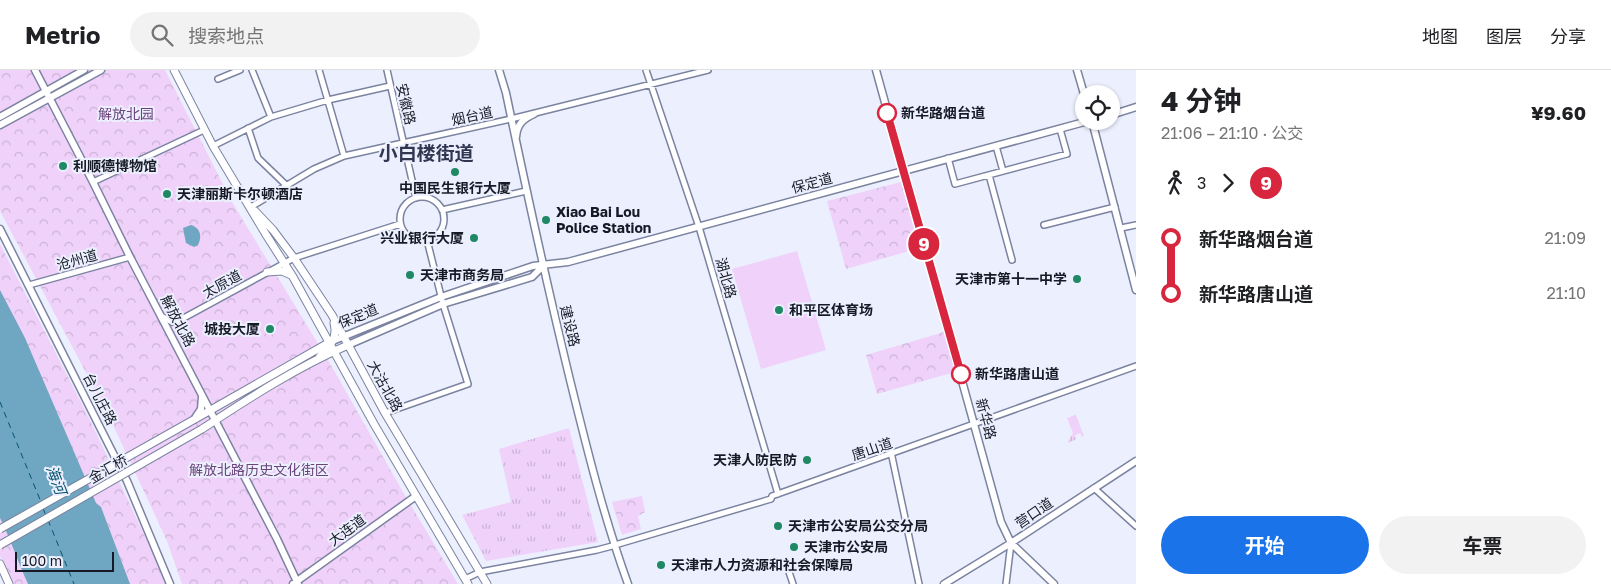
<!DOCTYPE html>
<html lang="zh">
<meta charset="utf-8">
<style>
body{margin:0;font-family:"Golos Text","Noto Sans SC",sans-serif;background:#f2f2f2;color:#202124;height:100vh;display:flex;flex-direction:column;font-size:19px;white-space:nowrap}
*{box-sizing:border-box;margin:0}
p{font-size:16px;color:#757577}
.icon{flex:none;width:28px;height:28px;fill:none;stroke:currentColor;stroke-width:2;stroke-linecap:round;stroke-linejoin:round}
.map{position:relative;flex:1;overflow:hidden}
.side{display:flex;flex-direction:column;background:#fff;width:475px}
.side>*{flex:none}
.badge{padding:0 10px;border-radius:16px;font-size:18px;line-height:32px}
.tools{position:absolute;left:1075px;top:15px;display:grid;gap:10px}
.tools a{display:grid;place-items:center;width:45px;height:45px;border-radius:50%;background:#fff;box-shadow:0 1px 4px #0004;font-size:25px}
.scale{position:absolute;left:15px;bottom:12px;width:99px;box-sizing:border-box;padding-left:5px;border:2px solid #171a26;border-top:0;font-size:14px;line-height:18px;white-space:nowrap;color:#171a26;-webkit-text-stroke:4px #ecf0fe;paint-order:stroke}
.map>.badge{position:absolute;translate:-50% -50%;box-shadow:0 0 0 2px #fff}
.legs{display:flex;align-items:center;gap:8px;height:55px;padding:0 25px;font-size:16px}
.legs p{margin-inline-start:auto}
.headline{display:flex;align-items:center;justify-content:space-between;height:85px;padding:0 25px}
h1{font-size:28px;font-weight:700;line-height:38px}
.primary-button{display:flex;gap:10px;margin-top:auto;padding:10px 25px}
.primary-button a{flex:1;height:58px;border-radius:30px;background:#1a73e8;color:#fff;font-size:20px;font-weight:700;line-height:58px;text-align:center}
.primary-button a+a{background:#f2f2f2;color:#202124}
ul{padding:0 25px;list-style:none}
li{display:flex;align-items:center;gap:18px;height:55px;font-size:19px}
li i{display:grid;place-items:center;width:8px;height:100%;margin:0 6px;background:currentColor}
li i::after{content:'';width:12px;height:12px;margin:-6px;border:4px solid;border-radius:50%;background:#fff}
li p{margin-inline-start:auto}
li:first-child i{background:linear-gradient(#0000 50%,currentColor 0)}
li:last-child i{background:linear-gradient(currentColor 50%,#0000 0)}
header{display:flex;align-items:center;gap:30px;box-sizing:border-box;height:70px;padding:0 25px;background:#fff;border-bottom:1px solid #e0e0e0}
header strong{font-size:24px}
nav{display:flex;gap:28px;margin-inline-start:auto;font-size:18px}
.search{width:350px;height:45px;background:#f2f2f2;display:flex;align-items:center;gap:12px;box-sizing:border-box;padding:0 18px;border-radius:28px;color:#757577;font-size:19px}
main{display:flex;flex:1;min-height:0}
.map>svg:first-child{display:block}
</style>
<header>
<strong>Metrio</strong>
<div class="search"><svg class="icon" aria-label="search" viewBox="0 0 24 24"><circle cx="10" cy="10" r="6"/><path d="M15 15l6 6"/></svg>搜索地点</div>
<nav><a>地图</a><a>图层</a><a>分享</a></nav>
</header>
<main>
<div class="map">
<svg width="1136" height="514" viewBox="0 0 1136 514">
<defs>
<pattern id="grass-tufts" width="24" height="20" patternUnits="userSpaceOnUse" patternTransform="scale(1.25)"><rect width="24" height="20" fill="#efd1fa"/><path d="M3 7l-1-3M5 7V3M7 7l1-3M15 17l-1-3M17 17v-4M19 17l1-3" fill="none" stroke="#ccb3d6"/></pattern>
<pattern id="park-crowns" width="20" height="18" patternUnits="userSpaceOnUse" patternTransform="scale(1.25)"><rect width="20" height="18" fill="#efd1fa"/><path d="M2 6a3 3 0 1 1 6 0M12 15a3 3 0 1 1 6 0" fill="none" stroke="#ccb3d6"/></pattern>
</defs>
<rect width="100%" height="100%" fill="#ecf0fe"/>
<path fill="url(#grass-tufts)" d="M1076,345L1084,366L1082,367L1080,363L1075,365L1076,369L1069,373L1068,372L1073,363L1067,348Z
M569,358L598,472L486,491L462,445L511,432L499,379Z"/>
<path fill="url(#park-crowns)" d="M0,0H165L232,132L328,290L403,422L458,514H182L167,471L107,342L0,141Z
M901,112L920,178L846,199L827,131Z
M0,174L90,350L151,479L165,514H13L0,486Z
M944,262L955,302L877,324L866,285Z
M642,426L645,442L638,446L641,459L622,465L612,432Z"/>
<path fill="#efd1fa" d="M797,181L826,280L761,299L732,199Z"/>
<path fill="#6fa6c1" d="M191,155C201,158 202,167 198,175L194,177L186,173L183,158Z
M0,220L25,268L96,433L101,437L130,514H28C18,492 11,470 0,448Z"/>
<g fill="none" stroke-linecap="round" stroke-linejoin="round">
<path stroke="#05526e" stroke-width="1" stroke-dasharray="6 5" stroke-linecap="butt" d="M0,332L41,432
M43,438L46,446
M48,450L74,514"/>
<g stroke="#7b83a1" stroke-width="8">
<path id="minor" d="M252,0L271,47
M319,0L344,86
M387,0L416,128
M646,0L699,157L778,424
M218,9L240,0
M248,58L258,88L286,115
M213,76L271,47L328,30L390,16
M996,76L1003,101
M948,88L955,114L1067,84L1060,59
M989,105L1012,190
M93,112L204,60
M400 149a22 22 0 1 1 44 0a22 22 0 1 1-44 0Z
M251,137L314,99L344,86L511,49L708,0
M442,140L526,121
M1044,155L1115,137
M1121,158L1136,155
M29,215L130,187
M161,246L172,252L180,250L294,188L400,154
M385,343L468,314L443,234L427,170
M891,382L919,514
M1094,418L1136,456
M615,475L771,429L772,426L1136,296
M788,499L793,514
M465,509L480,502L597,480L616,475
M1006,514L1011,473"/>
</g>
<g stroke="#7b83a1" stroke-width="9">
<path id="tertiary" d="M35,0L93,112L130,187L277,469L298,514
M499,0L506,23C526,119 547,215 570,310C587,379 604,448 628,514
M876,0L1001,452L1011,473L1054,514
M1077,0L1084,24
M1111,45L1136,37
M0,47L84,0
M1092,51L1136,220
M0,55L101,0
M516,67C517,54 523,49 534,44
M0,159L127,411L170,514
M330,272L441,227L533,196L568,192L1088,51
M348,275L443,234L532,207L539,200L542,195
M195,348L201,339L202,327
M293,514L416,426
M944,514L1011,473L1136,391"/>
</g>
<g stroke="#7b83a1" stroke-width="9">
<path id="secondary" d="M174,0L213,76L265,163L293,207L374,354L468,514
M255,141L273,160L294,188L332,245L385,343L487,514
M267,202L282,201L291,205
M320,286C330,277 338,268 334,253
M195,349L330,272
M202,359C249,328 297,297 348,275
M0,494L9,514"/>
</g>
<use href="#minor" stroke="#fff" stroke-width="5"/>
<use href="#tertiary" stroke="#fff" stroke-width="6"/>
<use href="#secondary" stroke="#fff" stroke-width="7"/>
<g stroke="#7b83a1" stroke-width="9" stroke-linecap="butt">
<path id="secondary-bridge" d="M0,459L195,349
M0,475L202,359"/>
</g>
<use href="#secondary-bridge" stroke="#fff" stroke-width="7"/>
</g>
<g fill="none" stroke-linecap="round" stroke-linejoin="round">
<g stroke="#fff" stroke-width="11">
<path id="line-1" d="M887,43L961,304"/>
</g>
<use href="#line-1" stroke="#d7263d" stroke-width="8"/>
</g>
<g fill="#fff" stroke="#d7263d" stroke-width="2.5">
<circle cx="887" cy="43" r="9"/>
<circle cx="961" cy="304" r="9"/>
</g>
<g fill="#1f8865" stroke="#ecf0fe" stroke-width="2">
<circle cx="63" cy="96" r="5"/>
<circle cx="455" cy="102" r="5"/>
<circle cx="167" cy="124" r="5"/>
<circle cx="546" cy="150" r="5"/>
<circle cx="474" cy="168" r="5"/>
<circle cx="410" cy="205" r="5"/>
<circle cx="1077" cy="209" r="5"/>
<circle cx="779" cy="240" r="5"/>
<circle cx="270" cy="259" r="5"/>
<circle cx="807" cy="390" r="5"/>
<circle cx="778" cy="456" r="5"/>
<circle cx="794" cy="477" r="5"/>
<circle cx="661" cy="495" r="5"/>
</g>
<g text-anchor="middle" stroke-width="4" stroke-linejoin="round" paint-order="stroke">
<g font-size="14" fill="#171a26" stroke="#ecf0fe">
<text transform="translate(406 34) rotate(77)" y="5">安徽路</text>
<text transform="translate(472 46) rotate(-12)" y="5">烟台道</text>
<text transform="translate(812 113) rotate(-15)" y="5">保定道</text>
<text transform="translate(77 190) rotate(-16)" y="5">沧州道</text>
<text transform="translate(726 208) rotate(74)" y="5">湖北路</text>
<text transform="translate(222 214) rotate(-29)" y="5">太原道</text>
<text transform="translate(358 246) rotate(-22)" y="5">保定道</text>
<text transform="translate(178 251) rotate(62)" y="5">解放北路</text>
<text transform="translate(570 256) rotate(76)" y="5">建设路</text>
<text transform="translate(385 316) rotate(61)" y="5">大沽北路</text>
<text transform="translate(100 329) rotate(63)" y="5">台儿庄路</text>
<text transform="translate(986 349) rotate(75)" y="5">新华路</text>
<text transform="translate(872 379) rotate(-19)" y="5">唐山道</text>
<text transform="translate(108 399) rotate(-30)" y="5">金汇桥</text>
<text transform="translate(1034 443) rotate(-34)" y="5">营口道</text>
<text transform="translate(347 460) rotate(-36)" y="5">大连道</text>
</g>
<g font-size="14" font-weight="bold" fill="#171a26" stroke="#ecf0fe" text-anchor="start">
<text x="901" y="48">新华路烟台道</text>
<text x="975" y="309">新华路唐山道</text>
</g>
<g font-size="14" fill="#6b427a" stroke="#ecf0fe">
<text x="126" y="49">解放北园</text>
<text x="259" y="405">解放北路历史文化街区</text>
</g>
<g font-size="14" font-weight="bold" fill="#171a26" stroke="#ecf0fe" text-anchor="start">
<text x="73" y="101">利顺德博物馆</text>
<text x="455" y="123" text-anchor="middle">中国民生银行大厦</text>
<text x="177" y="129">天津丽斯卡尔顿酒店</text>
<text x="556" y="147">Xiao Bai Lou<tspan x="556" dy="16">Police Station</tspan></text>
<text x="464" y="173" text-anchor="end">兴业银行大厦</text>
<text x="420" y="210">天津市商务局</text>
<text x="1067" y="214" text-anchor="end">天津市第十一中学</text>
<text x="789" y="245">和平区体育场</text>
<text x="260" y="264" text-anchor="end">城投大厦</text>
<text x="797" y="395" text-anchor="end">天津人防民防</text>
<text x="788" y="461">天津市公安局公交分局</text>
<text x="804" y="482">天津市公安局</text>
<text x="671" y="500">天津市人力资源和社会保障局</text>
</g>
<g font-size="15" font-style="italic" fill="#05526e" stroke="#ecf0fe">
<text transform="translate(56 410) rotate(69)" y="5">海河</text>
</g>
<g font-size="19" font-weight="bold" fill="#313751" stroke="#ecf0fe">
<text x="426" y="90">小白楼街道</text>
</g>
</g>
</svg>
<div class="tools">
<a><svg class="icon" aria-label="locate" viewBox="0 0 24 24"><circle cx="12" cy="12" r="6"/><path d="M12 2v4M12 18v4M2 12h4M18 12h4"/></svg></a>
</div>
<div class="scale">100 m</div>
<b class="badge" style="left:924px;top:174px;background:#d7263d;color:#fff">9</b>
</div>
<section class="side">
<div class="headline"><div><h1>4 分钟</h1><p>21:06 – 21:10 · 公交</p></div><b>¥9.60</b></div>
<div class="legs"><svg class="icon" aria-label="walk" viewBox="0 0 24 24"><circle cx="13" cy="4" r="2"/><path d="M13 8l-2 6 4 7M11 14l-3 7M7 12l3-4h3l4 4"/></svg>3<svg class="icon" aria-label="forward" viewBox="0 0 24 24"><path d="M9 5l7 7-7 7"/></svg><b class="badge" style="background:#d7263d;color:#fff">9</b></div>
<ul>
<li><i style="color:#d7263d"></i><b>新华路烟台道</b><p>21:09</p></li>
<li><i style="color:#d7263d"></i><b>新华路唐山道</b><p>21:10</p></li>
</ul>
<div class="primary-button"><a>开始</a><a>车票</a></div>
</section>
</main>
